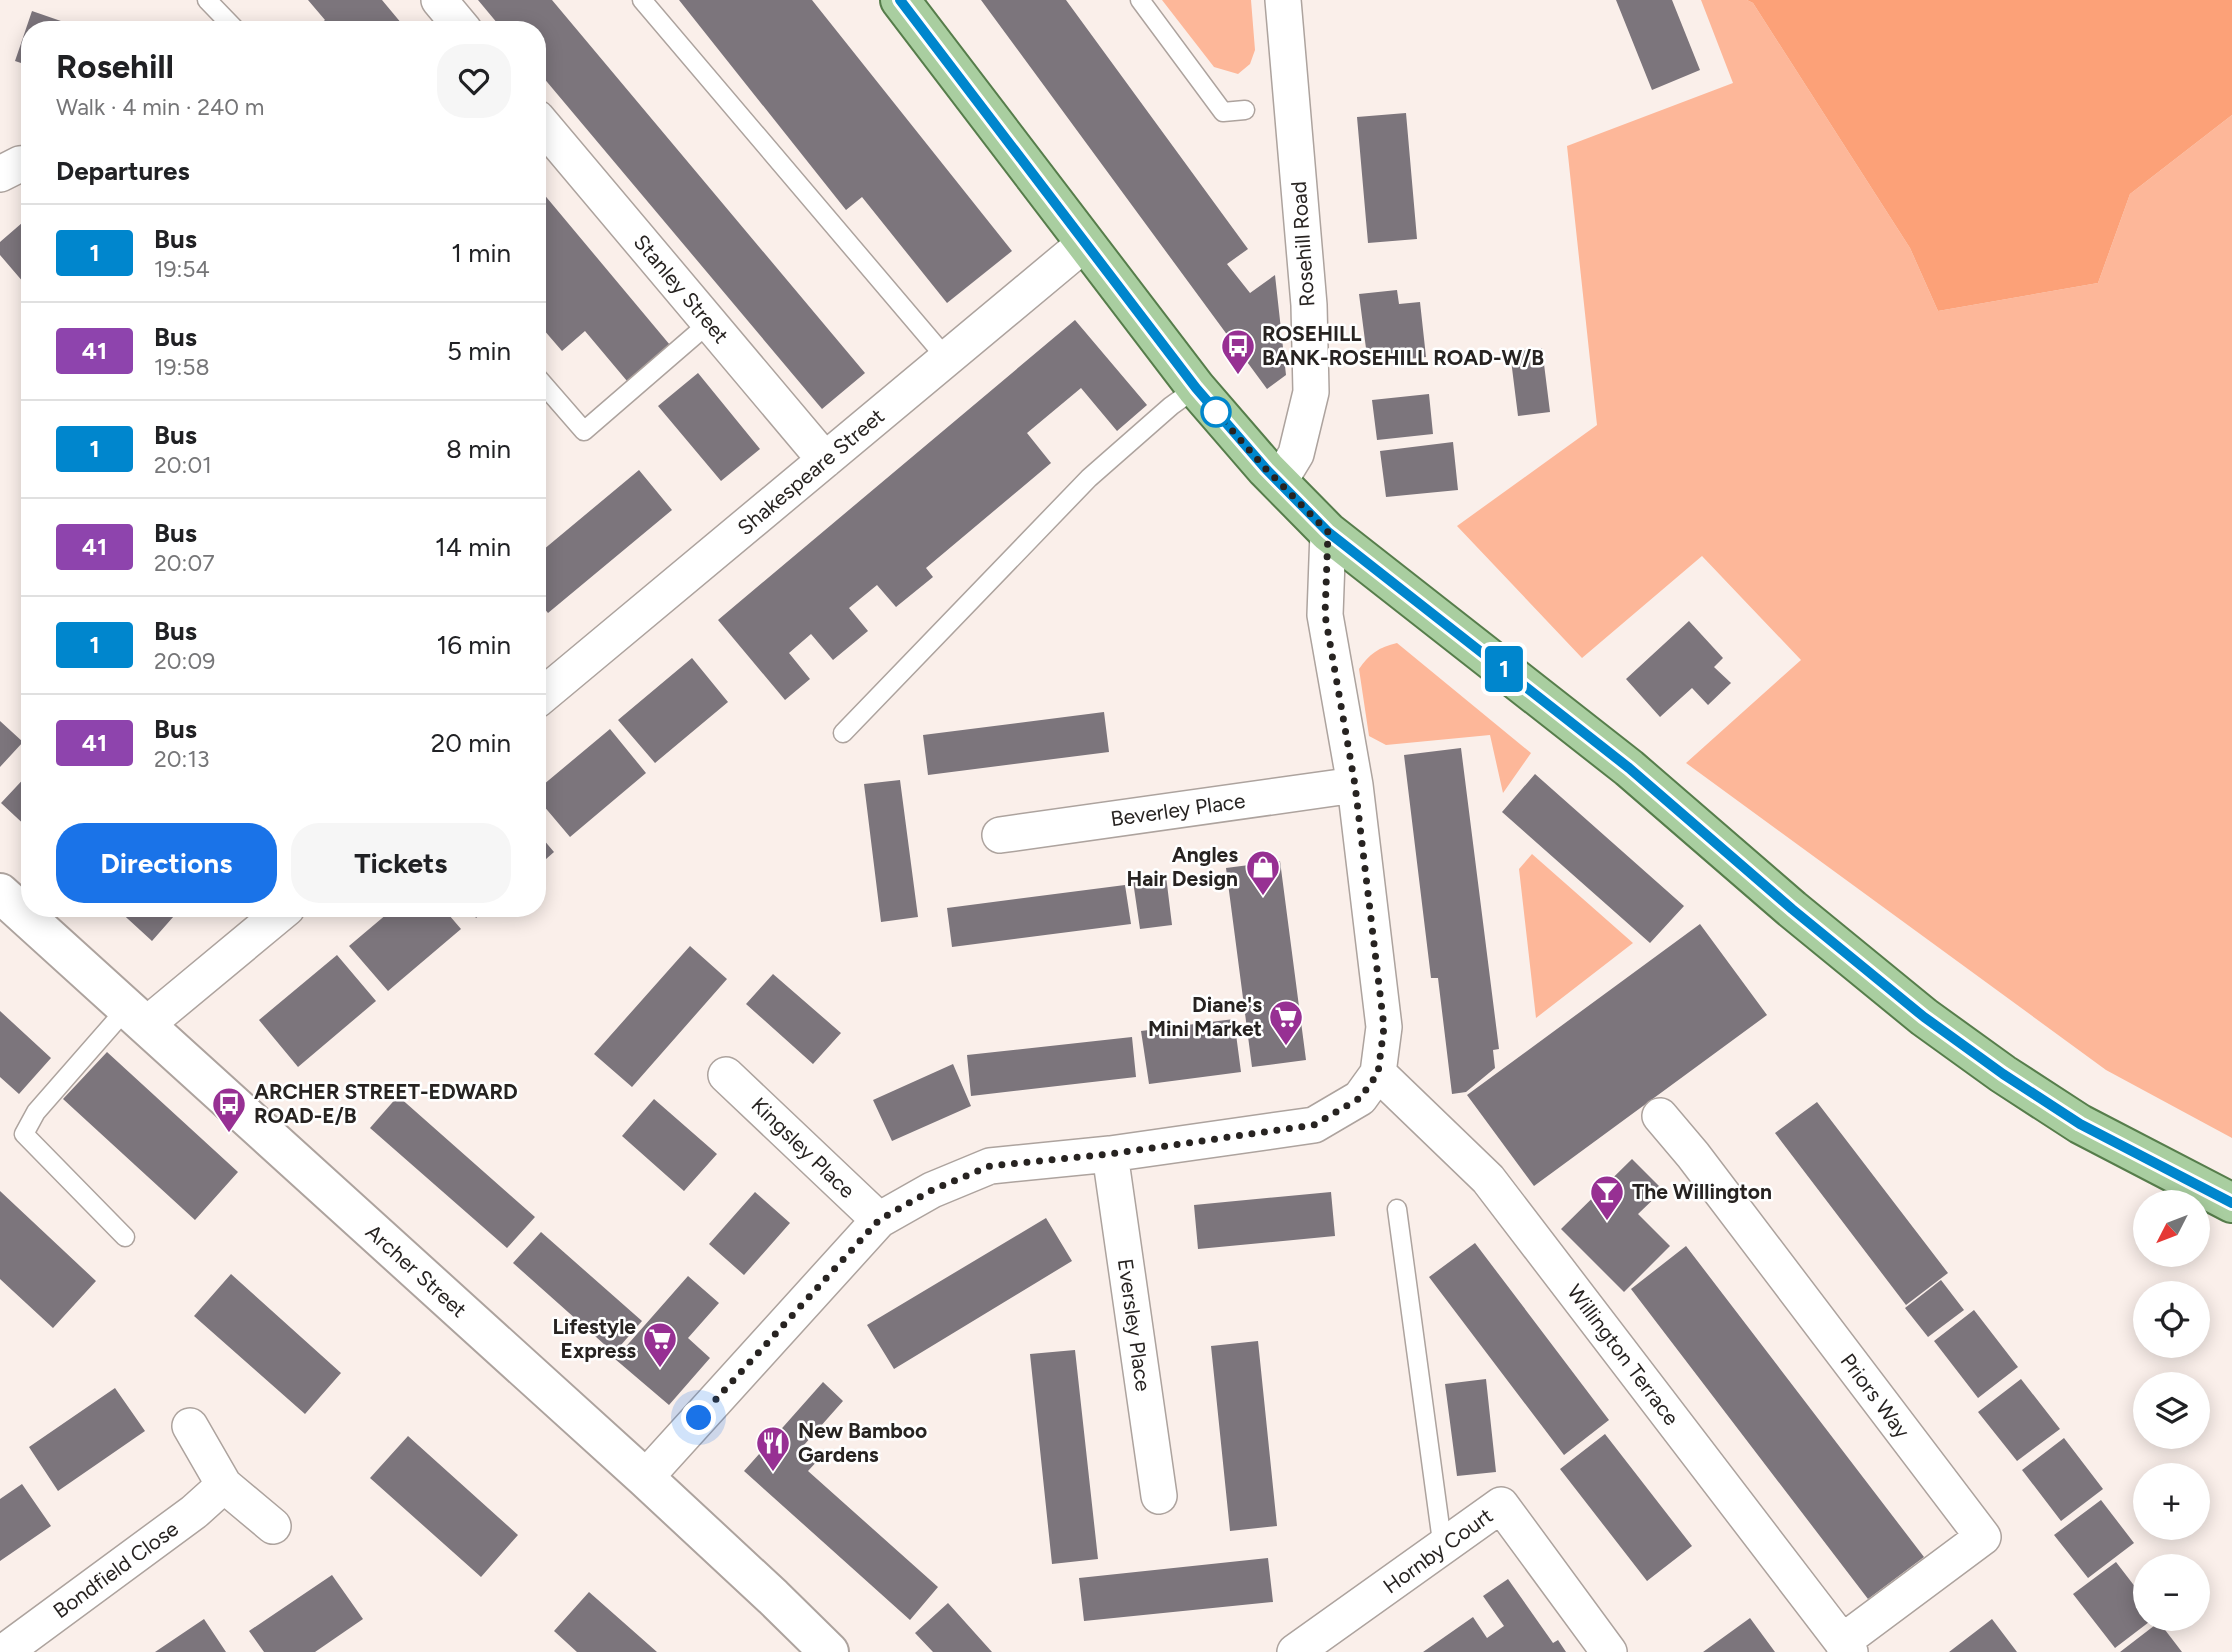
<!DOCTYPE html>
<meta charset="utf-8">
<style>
body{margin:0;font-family:Figtree,sans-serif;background:#f6f6f6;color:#202124;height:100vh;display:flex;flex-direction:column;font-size:26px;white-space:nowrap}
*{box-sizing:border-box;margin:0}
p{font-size:23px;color:#757577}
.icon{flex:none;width:38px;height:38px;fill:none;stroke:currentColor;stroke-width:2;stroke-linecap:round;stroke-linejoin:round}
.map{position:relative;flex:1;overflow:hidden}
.drawer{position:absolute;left:21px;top:21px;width:525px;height:896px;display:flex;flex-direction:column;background:#fff;border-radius:28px;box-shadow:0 4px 18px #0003}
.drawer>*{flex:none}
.badge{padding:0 14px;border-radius:5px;font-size:24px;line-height:46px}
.needle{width:46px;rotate:228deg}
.fabs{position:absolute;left:2133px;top:1190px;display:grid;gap:14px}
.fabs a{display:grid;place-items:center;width:77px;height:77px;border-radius:50%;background:#fff;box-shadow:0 4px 18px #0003;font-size:35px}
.you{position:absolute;width:35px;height:35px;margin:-18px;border:5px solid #fff;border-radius:50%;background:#1a73e8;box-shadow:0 0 0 10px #1a73e833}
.map>.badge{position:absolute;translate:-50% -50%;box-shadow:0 0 0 4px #fff}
h2{padding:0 35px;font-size:26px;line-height:63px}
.round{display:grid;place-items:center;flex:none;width:74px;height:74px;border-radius:28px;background:#f6f6f6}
.head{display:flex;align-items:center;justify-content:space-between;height:119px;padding:0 35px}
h1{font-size:33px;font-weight:700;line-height:52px}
.button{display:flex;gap:14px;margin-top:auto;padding:14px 35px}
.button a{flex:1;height:80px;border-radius:28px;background:#1a73e8;color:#fff;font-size:28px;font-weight:700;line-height:80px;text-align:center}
.button a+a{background:#f6f6f6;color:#202124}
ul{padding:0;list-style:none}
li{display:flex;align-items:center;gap:21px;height:98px;padding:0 35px;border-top:2px solid #e0e0e0}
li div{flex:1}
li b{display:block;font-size:26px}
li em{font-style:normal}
li .badge{min-width:77px;font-weight:700;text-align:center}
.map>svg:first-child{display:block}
</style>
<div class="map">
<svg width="2232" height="1652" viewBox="0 0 2232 1652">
<rect width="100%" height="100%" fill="#faefea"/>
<path fill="#fdb799" d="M1162,0H1251L1255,50L1250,64L1238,74L1214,67Z
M1701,0H1747L1753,3L1910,248L1938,311L2098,283L2130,194L2232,115V1138L2106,1070L1686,763L1801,660L1702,556L1582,658L1457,526L1597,425L1567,146L1733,83Z
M1397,643L1531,753L1503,793L1490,735L1386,745L1369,736L1359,669C1369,654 1379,647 1397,643Z
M1532,854L1633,943L1536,1018L1519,869Z"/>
<path fill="#fca178" d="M1747,0H2232V115L2130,194L2098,283L1938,311L1910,248L1753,3Z"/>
<path fill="#7c757c" d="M308,0H382L407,30H313L325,20Z
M478,0H552L865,373L822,409L537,70V30H503Z
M679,0H812L1012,251L947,303L862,197L846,210Z
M981,0H1066L1248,249L1227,264L1250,293L1275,275L1286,375L1267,389Z
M1616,0H1672L1700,70L1652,90Z
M32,11L84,29L30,30V66L15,61Z
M1406,113L1417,239L1368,243L1357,117Z
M537,186L670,345L627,381L585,331L562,351L537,322Z
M30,216V290L0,255V242Z
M1397,290L1399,304L1420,302L1426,357L1368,364L1359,294Z
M1075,320L1147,405L1117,431L1081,388L1027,433L1051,463L926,568L933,577L896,607L877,585L849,608L868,631L833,660L811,634L789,653L810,679L785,700L718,620Z
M1542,348L1550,412L1518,416L1510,352Z
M698,373L760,449L721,481L658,406Z
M1429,394L1433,434L1377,440L1372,400Z
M1453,442L1458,490L1386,497L1380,451Z
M639,470L672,510L548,613L537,600V555Z
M1689,621L1723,658L1714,667L1731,683L1708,705L1692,688L1660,717L1626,679Z
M692,658L728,702L655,763L618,720Z
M1104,712L1109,752L928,775L923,735Z
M0,721L23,742L0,767Z
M610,729L646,773L570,837L537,798V790Z
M1461,748L1499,1049L1493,1050L1495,1068L1466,1092L1452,1094L1438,978H1431L1404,755Z
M30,772V830L1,803Z
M1535,774L1684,906L1650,943L1502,812Z
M900,780L918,917L881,922L864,784Z
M537,832L554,852L537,867Z
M1280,861L1306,1060L1252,1067L1226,868Z
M1166,876L1172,925L1140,929L1133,881Z
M1125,885L1131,924L952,947L947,908Z
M116,908H181L152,941Z
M394,908H443L461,929L388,991L349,946Z
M469,908H488L476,918Z
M1700,924L1767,1015L1534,1186L1467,1095Z
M690,946L727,979L632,1087L594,1054Z
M337,955L376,1001L298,1067L259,1020Z
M773,974L841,1033L813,1064L746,1004Z
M0,1011L51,1058L19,1094L0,1077Z
M1234,1019L1241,1072L1149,1084L1141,1031Z
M1132,1037L1136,1077L971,1096L967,1055Z
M107,1052L238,1172L195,1220L63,1099Z
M953,1064L971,1106L892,1141L873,1100Z
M398,1096L535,1217L507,1248L370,1128Z
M654,1099L717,1154L684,1191L622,1136Z
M1817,1102L1948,1273L1906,1305L1775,1133Z
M1632,1159L1663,1190L1638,1214L1670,1246L1624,1292L1561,1229Z
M0,1191L96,1281L53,1328L0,1279Z
M755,1192L790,1223L744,1275L709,1244Z
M1331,1192L1335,1236L1198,1249L1194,1205Z
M1046,1218L1072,1261L894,1369L867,1325Z
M541,1232L642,1321L614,1353L513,1263Z
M1475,1243L1609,1420L1564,1455L1429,1277Z
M1686,1246L1924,1557L1868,1599L1631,1289Z
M231,1274L341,1373L305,1414L194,1316Z
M688,1276L719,1303L688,1338L710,1358L669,1405L615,1359Z
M1941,1280L1964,1310L1928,1337L1905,1308Z
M1974,1310L2018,1367L1978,1398L1934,1341Z
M1258,1341L1277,1526L1230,1531L1211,1346Z
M1075,1350L1098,1559L1052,1564L1030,1354Z
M1486,1379L1496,1472L1457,1476L1445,1384Z
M2021,1379L2060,1429L2017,1461L1978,1412Z
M823,1382L843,1401L804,1445L819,1459L808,1471L938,1587L910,1620L744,1471Z
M115,1388L145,1431L58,1491L29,1447Z
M1605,1434L1692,1546L1647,1581L1560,1469Z
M408,1436L518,1535L481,1577L370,1478Z
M2064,1438L2103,1489L2061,1521L2022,1470Z
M22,1484L51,1526L0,1561V1499Z
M2101,1500L2134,1543L2088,1578L2054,1535Z
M1268,1558L1273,1602L1084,1621L1079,1578Z
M2116,1562L2146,1601V1619H2153L2115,1648L2073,1594Z
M332,1575L363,1619L315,1652H264L249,1631Z
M1508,1579L1553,1643L1558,1640L1566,1652H1423L1473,1617L1487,1638L1504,1626L1483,1596Z
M589,1592L657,1652H577L554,1631Z
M948,1603L992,1652H933L915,1633Z
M1750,1618L1775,1652H1703Z
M204,1619L226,1652H155Z
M1992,1619L2017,1652H1949Z
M2159,1622L2182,1652H2120Z"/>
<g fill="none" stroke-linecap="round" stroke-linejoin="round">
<g stroke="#ada39e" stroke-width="21">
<path id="service" d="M207,0L236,30
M642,0L947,359
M1140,0L1223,112L1245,110
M537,377L584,431L709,323
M843,733L1089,478L1171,406L1196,388
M1397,1209L1443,1549
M125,1237L24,1134L36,1112L127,1008"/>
</g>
<g stroke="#ada39e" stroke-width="38">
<path id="minor" d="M439,0L464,30
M537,118L825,460
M0,174L20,164L30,163
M1279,482L1296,454L1311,392L1309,305L1283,0
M537,700L1084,244
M1000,835L1355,785
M146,1025L287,908
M1378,1073L1488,1179L1850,1652
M726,1075L879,1220
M1660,1116L1693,1155L1983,1537L1842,1642
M1110,1154L1159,1496
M190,1426L224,1485L273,1526
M645,1478L879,1220L932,1190L990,1166L1110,1154L1314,1125L1360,1098L1378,1073L1384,1027L1355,785L1325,615L1328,532
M4,1652L194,1512L224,1485
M1295,1652L1501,1505L1609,1652"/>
</g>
<g stroke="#ada39e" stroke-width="42">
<path id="secondary" d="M0,893L645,1478L773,1597L829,1652"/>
</g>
<g stroke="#567d4b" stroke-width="42">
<path id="primary" d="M900,0L1196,388L1266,469L1328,532L1629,768L1792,909L1924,1017L2003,1074L2080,1124L2232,1203"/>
</g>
<use href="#service" stroke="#fff" stroke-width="18"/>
<use href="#minor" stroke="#fff" stroke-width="35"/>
<use href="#secondary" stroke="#fff" stroke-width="38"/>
<use href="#primary" stroke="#a9cea0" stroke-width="38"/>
</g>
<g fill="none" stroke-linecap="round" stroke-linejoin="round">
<g stroke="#fff" stroke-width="16">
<path id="line" d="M900,0L1196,388L1266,469L1328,532L1629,768L1792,909L1924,1017L2003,1074L2080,1124L2232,1203"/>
</g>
<use href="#line" stroke="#0086cd" stroke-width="10"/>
<path stroke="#272321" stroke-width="7" stroke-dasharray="0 12.6" d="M699,1418L879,1220L932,1190L990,1166L1110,1154L1314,1125L1360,1098L1378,1073L1384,1027L1355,785L1325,615L1328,532L1266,469L1216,412"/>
</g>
<defs>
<g id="bus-pin" transform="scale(1.75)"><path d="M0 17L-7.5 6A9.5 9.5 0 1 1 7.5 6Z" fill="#973093" stroke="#fff"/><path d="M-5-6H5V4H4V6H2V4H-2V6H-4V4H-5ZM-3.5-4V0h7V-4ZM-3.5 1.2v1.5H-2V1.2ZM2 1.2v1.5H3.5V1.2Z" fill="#fff"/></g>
<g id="shop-pin" transform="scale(1.75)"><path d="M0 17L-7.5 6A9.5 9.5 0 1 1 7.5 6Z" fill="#973093" stroke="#fff"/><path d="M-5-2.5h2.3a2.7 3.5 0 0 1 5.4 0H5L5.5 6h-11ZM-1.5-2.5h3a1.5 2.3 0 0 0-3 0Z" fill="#fff"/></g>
<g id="supermarket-pin" transform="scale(1.75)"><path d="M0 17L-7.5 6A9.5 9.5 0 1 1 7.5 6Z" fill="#973093" stroke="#fff"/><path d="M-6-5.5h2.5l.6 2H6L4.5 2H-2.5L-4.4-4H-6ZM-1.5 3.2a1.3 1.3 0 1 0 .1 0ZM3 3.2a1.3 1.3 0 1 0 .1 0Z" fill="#fff"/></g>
<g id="bar-pin" transform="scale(1.75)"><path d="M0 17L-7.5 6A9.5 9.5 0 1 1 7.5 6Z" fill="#973093" stroke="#fff"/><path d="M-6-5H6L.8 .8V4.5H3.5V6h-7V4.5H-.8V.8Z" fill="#fff"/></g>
<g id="restaurant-pin" transform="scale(1.75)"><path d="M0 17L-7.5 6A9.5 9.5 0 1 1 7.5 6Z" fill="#973093" stroke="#fff"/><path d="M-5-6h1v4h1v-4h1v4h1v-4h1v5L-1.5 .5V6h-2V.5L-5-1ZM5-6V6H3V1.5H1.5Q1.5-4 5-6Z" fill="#fff"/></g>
</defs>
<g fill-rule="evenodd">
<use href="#bus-pin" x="1238" y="346"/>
<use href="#shop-pin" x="1263" y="867"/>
<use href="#supermarket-pin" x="1286" y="1017"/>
<use href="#bus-pin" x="229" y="1104"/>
<use href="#bar-pin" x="1607" y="1192"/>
<use href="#supermarket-pin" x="660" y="1339"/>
<use href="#restaurant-pin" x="773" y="1443"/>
</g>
<circle fill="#fff" stroke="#0086cd" stroke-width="3.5" cx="1216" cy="412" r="14"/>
<g text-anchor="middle" stroke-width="5" stroke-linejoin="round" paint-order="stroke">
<g font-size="21" fill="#272321" stroke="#fff">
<text transform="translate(1303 244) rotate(-94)" y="7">Rosehill Road</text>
<text transform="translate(681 289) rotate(50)" y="7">Stanley Street</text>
<text transform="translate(811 472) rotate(-40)" y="7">Shakespeare Street</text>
<text transform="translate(1178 810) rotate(-8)" y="7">Beverley Place</text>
<text transform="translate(803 1148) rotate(44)" y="7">Kingsley Place</text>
<text transform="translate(416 1271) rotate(42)" y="7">Archer Street</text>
<text transform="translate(1134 1325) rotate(82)" y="7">Eversley Place</text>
<text transform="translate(1623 1355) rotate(53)" y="7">Willington Terrace</text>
<text transform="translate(1875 1396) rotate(53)" y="7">Priors Way</text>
<text transform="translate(1438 1551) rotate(-36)" y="7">Hornby Court</text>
<text transform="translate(116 1570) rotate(-36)" y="7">Bondfield Close</text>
</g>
<g font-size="21" font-weight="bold" fill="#272321" stroke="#fff" text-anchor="start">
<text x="1262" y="341">ROSEHILL<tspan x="1262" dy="24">BANK-ROSEHILL ROAD-W/B</tspan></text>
<text x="1238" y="862" text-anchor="end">Angles<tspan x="1238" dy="24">Hair Design</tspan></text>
<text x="1262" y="1012" text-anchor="end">Diane's<tspan x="1262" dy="24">Mini Market</tspan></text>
<text x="254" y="1099">ARCHER STREET-EDWARD<tspan x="254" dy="24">ROAD-E/B</tspan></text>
<text x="1632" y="1199">The Willington</text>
<text x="636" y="1334" text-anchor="end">Lifestyle<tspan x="636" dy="24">Express</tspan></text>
<text x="798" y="1438">New Bamboo<tspan x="798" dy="24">Gardens</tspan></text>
</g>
</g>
</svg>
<div class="fabs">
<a><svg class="needle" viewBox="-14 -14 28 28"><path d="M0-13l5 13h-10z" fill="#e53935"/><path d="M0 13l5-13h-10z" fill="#757577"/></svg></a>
<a><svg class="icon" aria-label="locate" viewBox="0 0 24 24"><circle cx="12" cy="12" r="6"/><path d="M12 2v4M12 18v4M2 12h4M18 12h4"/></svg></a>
<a><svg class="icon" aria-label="layers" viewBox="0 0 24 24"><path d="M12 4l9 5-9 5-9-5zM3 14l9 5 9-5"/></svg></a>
<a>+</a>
<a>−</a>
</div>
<div class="you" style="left:699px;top:1418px"></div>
<b class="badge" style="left:1504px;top:669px;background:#0086cd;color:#fff">1</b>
<section class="drawer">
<div class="head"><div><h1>Rosehill</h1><p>Walk · 4 min · 240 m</p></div><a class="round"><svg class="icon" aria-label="heart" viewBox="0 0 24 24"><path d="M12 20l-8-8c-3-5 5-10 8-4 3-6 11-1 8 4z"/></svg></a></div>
<h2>Departures</h2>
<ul>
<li><span class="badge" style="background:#0086cd;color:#fff">1</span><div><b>Bus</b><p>19:54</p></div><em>1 min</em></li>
<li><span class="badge" style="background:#8e44ad;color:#fff">41</span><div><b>Bus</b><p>19:58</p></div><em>5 min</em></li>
<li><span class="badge" style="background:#0086cd;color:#fff">1</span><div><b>Bus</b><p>20:01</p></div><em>8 min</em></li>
<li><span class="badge" style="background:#8e44ad;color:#fff">41</span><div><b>Bus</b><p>20:07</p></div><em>14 min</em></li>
<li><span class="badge" style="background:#0086cd;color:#fff">1</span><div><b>Bus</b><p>20:09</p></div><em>16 min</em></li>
<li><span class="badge" style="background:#8e44ad;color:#fff">41</span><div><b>Bus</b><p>20:13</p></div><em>20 min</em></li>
</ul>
<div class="button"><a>Directions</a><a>Tickets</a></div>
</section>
</div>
